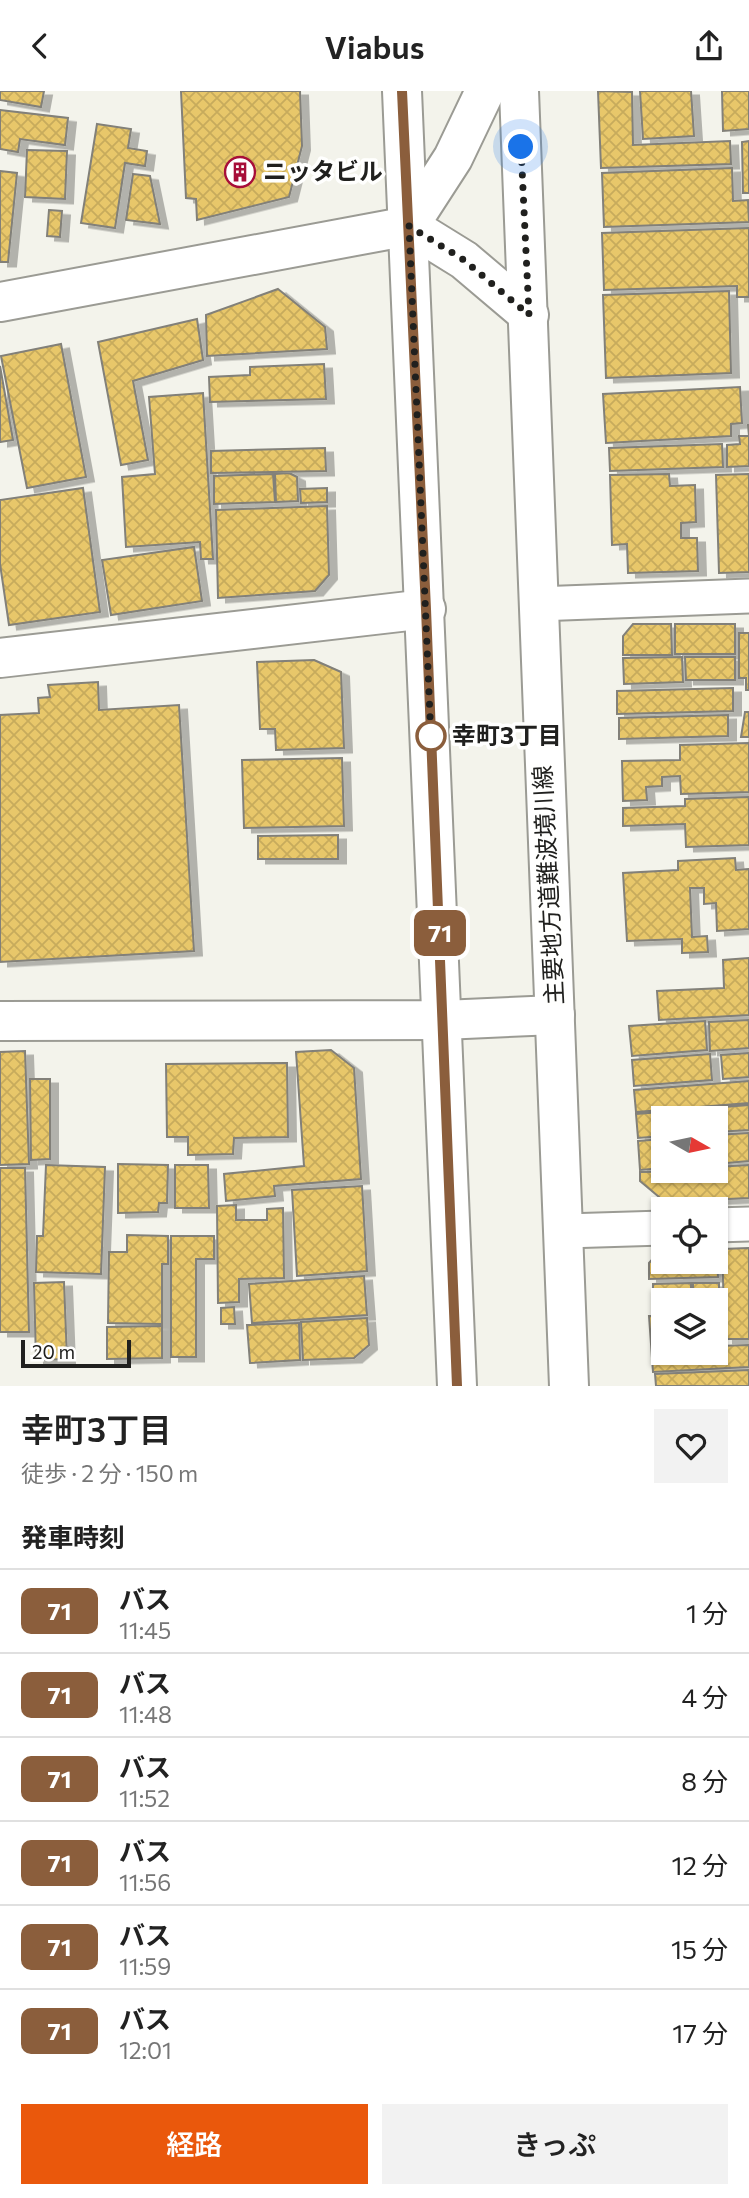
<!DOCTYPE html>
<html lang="ja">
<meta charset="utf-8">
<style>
body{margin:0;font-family:Commissioner,"Noto Sans JP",sans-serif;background:#f2f2f2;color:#222;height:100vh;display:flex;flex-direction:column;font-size:26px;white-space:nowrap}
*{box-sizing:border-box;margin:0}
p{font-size:23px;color:#767676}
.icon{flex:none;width:38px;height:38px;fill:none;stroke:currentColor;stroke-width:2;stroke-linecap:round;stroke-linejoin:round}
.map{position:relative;height:1295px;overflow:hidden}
.details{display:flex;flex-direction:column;background:#fff;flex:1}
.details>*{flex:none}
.badge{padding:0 14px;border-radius:10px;font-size:24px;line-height:46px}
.needle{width:46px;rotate:99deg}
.tools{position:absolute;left:651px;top:1015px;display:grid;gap:14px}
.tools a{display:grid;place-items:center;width:77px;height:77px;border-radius:0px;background:#fff;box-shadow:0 2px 5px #0004;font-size:35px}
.scale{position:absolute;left:21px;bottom:18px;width:110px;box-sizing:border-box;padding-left:7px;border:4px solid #20201e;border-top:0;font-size:19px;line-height:24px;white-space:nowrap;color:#20201e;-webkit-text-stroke:5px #fffffe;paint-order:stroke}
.you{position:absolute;width:35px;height:35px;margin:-18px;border:5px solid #fff;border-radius:50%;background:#1a73e8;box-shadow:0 0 0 10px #1a73e833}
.map>.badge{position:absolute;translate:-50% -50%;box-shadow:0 0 0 4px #fff}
h2{padding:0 21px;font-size:26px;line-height:63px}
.round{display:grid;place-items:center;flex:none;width:74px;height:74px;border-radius:0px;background:#f2f2f2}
.head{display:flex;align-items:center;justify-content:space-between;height:119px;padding:0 21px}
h1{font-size:33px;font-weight:600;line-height:52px}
.cta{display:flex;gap:14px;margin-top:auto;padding:14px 21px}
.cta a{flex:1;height:80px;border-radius:0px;background:#ea580c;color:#fff;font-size:28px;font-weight:600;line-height:80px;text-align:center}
.cta a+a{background:#f2f2f2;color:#222}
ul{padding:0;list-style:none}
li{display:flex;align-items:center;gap:21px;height:84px;padding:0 21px;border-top:2px solid #e0e0e0}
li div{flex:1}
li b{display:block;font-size:26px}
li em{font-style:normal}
li .badge{min-width:77px;font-weight:700;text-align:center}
header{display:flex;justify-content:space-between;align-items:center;height:91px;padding:0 21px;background:#fff;font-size:32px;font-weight:600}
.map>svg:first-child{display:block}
</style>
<header><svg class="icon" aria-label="back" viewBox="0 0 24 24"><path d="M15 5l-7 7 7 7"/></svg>Viabus<svg class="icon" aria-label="share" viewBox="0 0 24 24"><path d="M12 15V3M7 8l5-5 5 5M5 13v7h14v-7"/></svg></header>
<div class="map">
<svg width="749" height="1295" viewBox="0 0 749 1295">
<defs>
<pattern id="building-cross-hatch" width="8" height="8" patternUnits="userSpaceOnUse" patternTransform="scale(1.75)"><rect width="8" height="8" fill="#e8c76b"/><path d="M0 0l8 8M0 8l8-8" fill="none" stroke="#c7ab5c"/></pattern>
<filter id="shadow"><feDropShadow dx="8" dy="4.5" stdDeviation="0" flood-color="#0004"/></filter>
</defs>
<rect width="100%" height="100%" fill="#f3f3eb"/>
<path fill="url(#building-cross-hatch)" stroke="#828079" stroke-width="2" filter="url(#shadow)" d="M0,0H44L41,16L0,9Z
M181,0H300L302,55L289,106L197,129L196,108L186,107Z
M598,0L632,1L633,54L730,50L731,73L601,77Z
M640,0H691L694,45L643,48Z
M722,0H749V38L723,40Z
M0,19L68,27L65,54L20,48L18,61L0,58Z
M97,33L131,38L128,57L147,60L145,75L125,72L115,137L81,132Z
M749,50V102H743L742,51Z
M27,59L67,60L65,108L25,106Z
M732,77L733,110L748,109L749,131L604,136L602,82Z
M0,80L17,82L8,171H0Z
M133,83L150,85L160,133L126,129Z
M49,119L62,120L60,146L47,145Z
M749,137V206H737V195L604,199L602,142Z
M278,198L325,236L327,258L207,265L206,224Z
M729,200L731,282L606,287L603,204Z
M197,228L203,269L133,290L148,369L121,374L98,251Z
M61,253L86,386L27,397L1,265Z
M324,273L326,308L210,311L209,286L250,284V276Z
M0,275L13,349L0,351Z
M740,296L742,332L731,333V345L606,352L603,303Z
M203,302L213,468H201L200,451L126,456L122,386L155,383L149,306Z
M748,334H749V375L727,376V354L740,353L739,345H749Z
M722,353L723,376L610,380L609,357Z
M325,357L326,380L211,382V360Z
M289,382L297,386L298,410L276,411L275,383Z
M273,383L275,411L214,413V385Z
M669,383L670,395L695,394L696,431L681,432V447H697L698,480L628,482L627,453L612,454L610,384Z
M749,383V481L719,482L716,384Z
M83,397L100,521L9,534L0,473V409Z
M327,397V411L301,412L300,398Z
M327,415L329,484L315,500L218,507L216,419Z
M194,456L202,510L111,524L102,469Z
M633,533H671L672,564H623V545Z
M675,533H735V563H675Z
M739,542H749V599H746V587H739Z
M682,566L683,591L624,593L623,567Z
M685,566H735V589H686Z
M314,569L341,581L344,657L276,659L275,638H260L257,571Z
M98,591L99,619L179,614L194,860L0,871V624L39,622L38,607L50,606L48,594Z
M733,597V620L617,623V600Z
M745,621H749V646H741Z
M728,624V645L619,648V627Z
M749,652V701L681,703L680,685L662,686V695L646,696L647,709L623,710L622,670L680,669V654Z
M342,667L344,735L244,737L242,669Z
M749,706V754L686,756L685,733L623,735V717L685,715V708Z
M338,744V768H258V745Z
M735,767L736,779L749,778V838L717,840L716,812L704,813V797H690L692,846L707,845L708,861L682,862V848L627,850L623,782L678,779V770Z
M749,867V924L659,929L657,900L724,897L723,869Z
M749,929V957L710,960L709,931Z
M705,930L707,959L632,965L629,935Z
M331,959L354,977L361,1088L274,1095L275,1105L226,1110L224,1083L304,1075L296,961Z
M25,960L29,1073L0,1074V961Z
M749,962V986L723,988L721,964Z
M710,963L712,989L634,995L632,969Z
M287,972L288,1046L234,1047L233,1063L188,1064V1046H167L166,973Z
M30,988H50V1068L31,1069Z
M749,990V1012L636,1021L634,999Z
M749,1014V1039L716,1041V1027H663V1045L638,1047L636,1023Z
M749,1042V1070L716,1073V1044Z
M663,1048V1077L640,1079L638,1050Z
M118,1073L168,1074L167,1112H159L158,1121L118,1122Z
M46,1074L105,1076L101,1183L36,1181L37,1145H43Z
M175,1074H208L209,1117H175Z
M749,1074V1107L665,1111L640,1090V1081L716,1080V1076Z
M0,1077H25L29,1241H0Z
M362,1095L367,1180L297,1185L292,1099Z
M236,1114V1129H267V1118L283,1117L284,1187L239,1188V1211L218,1212L217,1115Z
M127,1144L168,1145V1173H162V1233L108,1232L109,1161H127Z
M171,1145H214V1168H196V1266H171Z
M749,1157V1248H725L722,1158Z
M716,1159L718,1186L649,1188V1172L659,1161H663V1171H716Z
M364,1185L367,1224L252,1232L249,1193Z
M64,1191L67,1268L36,1269L34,1192Z
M691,1192V1209H663V1218H653V1193Z
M693,1192H719V1218H716V1209H693Z
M234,1216L235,1233H221V1217Z
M716,1223L718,1255L749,1254V1276L653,1281L649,1225H663V1262H716Z
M367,1227L369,1254L354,1267L303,1269L301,1231Z
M299,1232L300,1269L250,1272L247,1234Z
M162,1235V1267L107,1268V1236Z
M749,1279V1295H656L655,1283Z"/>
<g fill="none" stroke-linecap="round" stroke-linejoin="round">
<g stroke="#9b9b94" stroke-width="37">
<path id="minor" d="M537,513L749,505
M716,1134L749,1133
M565,1140L663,1137"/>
</g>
<g stroke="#9b9b94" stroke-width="42">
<path id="tertiary" d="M409,135L453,67L485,0
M0,211L409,135L464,169L529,224
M0,567L426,518
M0,930L443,929L555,924"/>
</g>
<g stroke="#9b9b94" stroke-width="42">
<path id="primary" d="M402,0L457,1295
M519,0L569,1295"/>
</g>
<use href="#minor" stroke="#fff" stroke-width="33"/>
<use href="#tertiary" stroke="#fff" stroke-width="38"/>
<use href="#primary" stroke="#fff" stroke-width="38"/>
</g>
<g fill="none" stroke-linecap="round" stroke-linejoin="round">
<g stroke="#fff" stroke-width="16">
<path id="line" d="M402,0L426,518L457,1295"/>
</g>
<use href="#line" stroke="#8b5e3c" stroke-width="10"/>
<path stroke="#20201e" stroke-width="7" stroke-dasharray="0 12.6" d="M431,645V648L409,135L464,169L529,224L521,56"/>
</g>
<defs>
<g id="building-ring" transform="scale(1.575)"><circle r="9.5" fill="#fffffe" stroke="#a70e39" stroke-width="1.5"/><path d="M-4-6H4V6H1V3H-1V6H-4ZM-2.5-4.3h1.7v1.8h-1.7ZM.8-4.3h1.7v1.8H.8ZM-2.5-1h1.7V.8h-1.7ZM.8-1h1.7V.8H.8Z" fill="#a70e39"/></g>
</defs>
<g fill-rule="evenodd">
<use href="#building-ring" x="240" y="81"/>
</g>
<circle fill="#fff" stroke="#8b5e3c" stroke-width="3.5" cx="431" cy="645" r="14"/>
<g text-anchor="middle" stroke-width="7" stroke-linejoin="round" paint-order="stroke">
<g font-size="24" font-weight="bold" fill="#20201e" stroke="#fffffe" text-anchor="start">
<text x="263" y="89">ニッタビル</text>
</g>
<g font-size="24" font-weight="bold" fill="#20201e" stroke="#fffffe" text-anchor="start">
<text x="452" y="653">幸町3丁目</text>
</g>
<g font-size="24" fill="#20201e" stroke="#fffffe">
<text transform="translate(549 794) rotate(-93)" y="8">主要地方道難波境川線</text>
</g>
</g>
</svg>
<div class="tools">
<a><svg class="needle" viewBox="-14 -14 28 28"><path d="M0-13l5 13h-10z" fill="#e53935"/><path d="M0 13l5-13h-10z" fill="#767676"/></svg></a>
<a><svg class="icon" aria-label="locate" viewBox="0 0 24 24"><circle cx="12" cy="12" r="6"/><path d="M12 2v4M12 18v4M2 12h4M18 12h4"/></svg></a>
<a><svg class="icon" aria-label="layers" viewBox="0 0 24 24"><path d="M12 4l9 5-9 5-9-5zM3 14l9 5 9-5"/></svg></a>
</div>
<div class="scale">20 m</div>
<div class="you" style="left:521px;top:56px"></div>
<b class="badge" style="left:440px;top:842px;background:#8b5e3c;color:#fff">71</b>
</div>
<section class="details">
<div class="head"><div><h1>幸町3丁目</h1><p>徒歩 · 2 分 · 150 m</p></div><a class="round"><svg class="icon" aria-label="heart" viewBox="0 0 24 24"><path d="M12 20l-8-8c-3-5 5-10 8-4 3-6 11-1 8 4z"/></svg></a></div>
<h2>発車時刻</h2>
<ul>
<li><span class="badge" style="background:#8b5e3c;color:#fff">71</span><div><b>バス</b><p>11:45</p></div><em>1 分</em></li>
<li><span class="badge" style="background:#8b5e3c;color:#fff">71</span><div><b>バス</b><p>11:48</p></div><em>4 分</em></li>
<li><span class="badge" style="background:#8b5e3c;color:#fff">71</span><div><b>バス</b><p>11:52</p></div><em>8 分</em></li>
<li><span class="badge" style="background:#8b5e3c;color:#fff">71</span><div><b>バス</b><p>11:56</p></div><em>12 分</em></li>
<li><span class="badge" style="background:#8b5e3c;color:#fff">71</span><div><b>バス</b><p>11:59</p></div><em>15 分</em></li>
<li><span class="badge" style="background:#8b5e3c;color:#fff">71</span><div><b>バス</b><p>12:01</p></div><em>17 分</em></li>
</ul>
<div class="cta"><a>経路</a><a>きっぷ</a></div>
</section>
